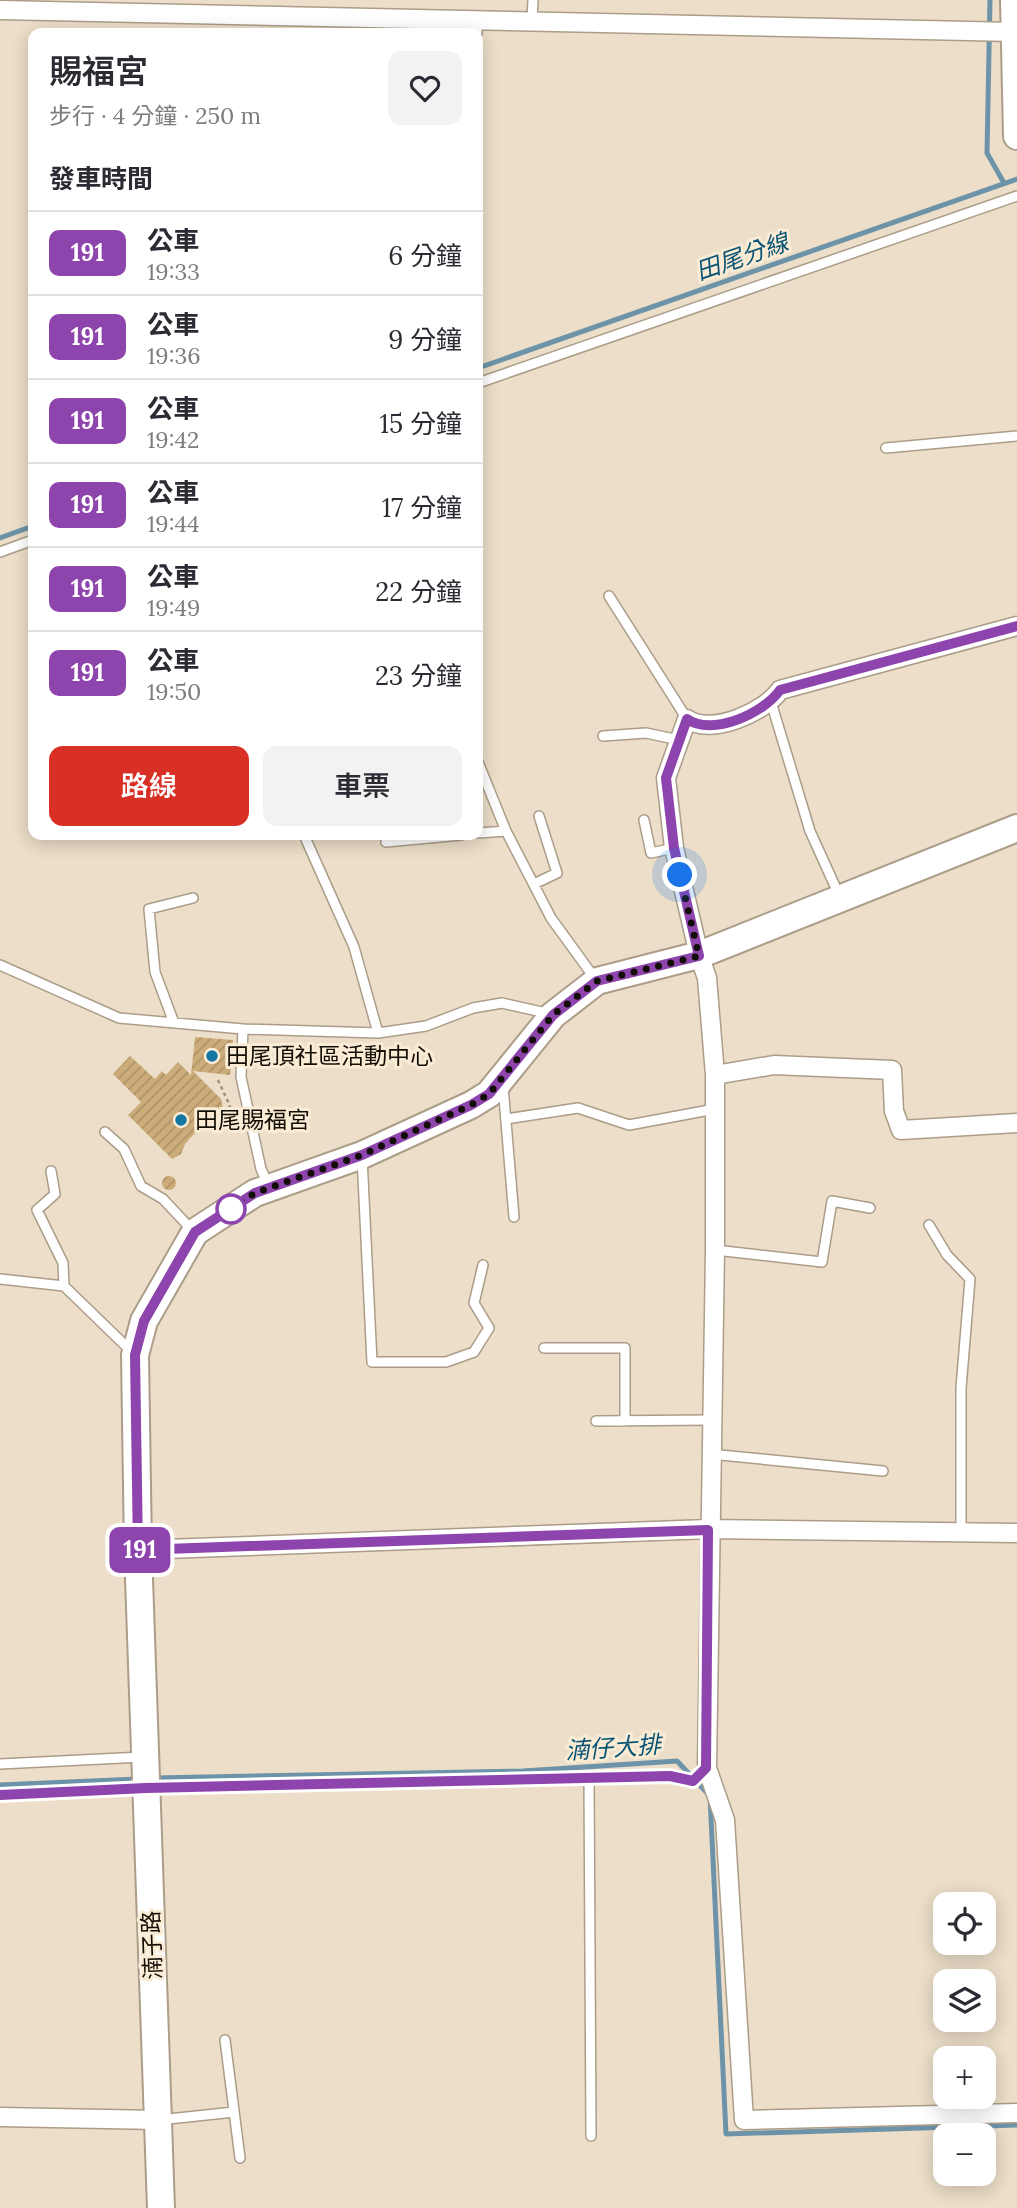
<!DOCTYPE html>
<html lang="zh-TW">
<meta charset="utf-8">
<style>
body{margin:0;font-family:Lora,"Noto Sans TC",serif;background:#f2f2f3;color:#2b2b33;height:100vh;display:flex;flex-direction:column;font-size:26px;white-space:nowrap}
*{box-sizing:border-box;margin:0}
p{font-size:23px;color:#7c7c81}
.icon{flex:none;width:38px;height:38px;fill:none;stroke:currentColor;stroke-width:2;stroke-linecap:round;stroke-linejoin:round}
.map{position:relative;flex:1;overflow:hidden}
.panel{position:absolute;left:28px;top:28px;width:455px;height:812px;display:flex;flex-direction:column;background:#fff;border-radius:14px;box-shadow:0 4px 18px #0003}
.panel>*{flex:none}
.badge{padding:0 14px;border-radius:10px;font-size:24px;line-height:46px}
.fabs{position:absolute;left:933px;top:1892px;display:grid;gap:14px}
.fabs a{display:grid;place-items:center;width:63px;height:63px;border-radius:14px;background:#fff;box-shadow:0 4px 18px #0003;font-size:35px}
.you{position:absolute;width:35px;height:35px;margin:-18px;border:5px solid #fff;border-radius:50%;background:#1a73e8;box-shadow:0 0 0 10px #1a73e833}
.map>.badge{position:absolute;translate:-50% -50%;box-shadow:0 0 0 4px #fff}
h2{padding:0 21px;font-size:26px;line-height:63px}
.round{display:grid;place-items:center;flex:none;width:74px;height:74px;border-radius:14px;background:#f2f2f3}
.summary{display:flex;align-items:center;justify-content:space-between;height:119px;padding:0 21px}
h1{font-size:33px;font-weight:600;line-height:52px}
.action{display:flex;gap:14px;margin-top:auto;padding:14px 21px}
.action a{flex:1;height:80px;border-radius:14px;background:#d93025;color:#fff;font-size:28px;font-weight:600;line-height:80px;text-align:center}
.action a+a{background:#f2f2f3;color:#2b2b33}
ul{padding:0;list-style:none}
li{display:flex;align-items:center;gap:21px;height:84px;padding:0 21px;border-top:2px solid #e1e1e2}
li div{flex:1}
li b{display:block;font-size:26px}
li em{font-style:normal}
li .badge{min-width:77px;font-weight:700;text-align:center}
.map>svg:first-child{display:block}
</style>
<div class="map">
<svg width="1017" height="2208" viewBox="0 0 1017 2208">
<defs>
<pattern id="building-hatch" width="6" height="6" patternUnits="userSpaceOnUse" patternTransform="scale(1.75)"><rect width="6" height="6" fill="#ccac79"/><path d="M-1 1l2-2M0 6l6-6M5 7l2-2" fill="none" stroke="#ae9367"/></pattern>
</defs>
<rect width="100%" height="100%" fill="#ecdec8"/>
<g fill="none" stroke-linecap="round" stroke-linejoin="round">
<path stroke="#6c93a8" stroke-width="5" d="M990,0L987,153L1004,183
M478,368L1017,179
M0,538L33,526
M154,1778L523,1771L677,1761L710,1796L726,2134L1017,2125
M0,1785L138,1779"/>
</g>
<path fill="url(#building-hatch)" d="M195,1037L233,1040L230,1075L193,1071L221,1099L223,1109L219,1115L210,1116L185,1144L181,1154L172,1159L128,1115L141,1102L113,1074L130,1056L155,1079L162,1071L166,1075L178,1062L191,1075Z
M162 1183a7 7 0 1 1 14 0a7 7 0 1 1-14 0Z"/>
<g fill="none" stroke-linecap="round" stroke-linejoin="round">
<g stroke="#ab9d88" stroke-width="12">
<path id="lane" d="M532,20L533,0
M477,33V19
M478,383L1017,196
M886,448L1017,436
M0,552L33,540
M609,596L687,719
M771,702L810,831L839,895
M603,736L646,733L679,740
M478,762L506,831L551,918L596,980
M644,820L651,853L674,848
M478,833L506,831
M304,835L354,947L378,1033
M386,842L461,835
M534,884L557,873L539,816
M0,965L119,1018L243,1029
M174,1023L155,972L149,909L193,898
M503,1086L514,1217
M506,1119L578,1108L629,1125L715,1109
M105,1132L124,1149L141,1186L163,1199L193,1231
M362,1157L372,1362H446L474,1352L489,1328L474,1303L483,1265
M51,1171L55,1194L37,1210L63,1263L64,1286
M268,1184L261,1169L241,1077L243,1029L378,1033L426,1026L473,1008L502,1003L551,1014
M929,1225L947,1255L970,1279L961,1388V1533
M715,1250L822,1262L832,1201L870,1208
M0,1279L64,1286L132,1352
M544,1348H625V1421
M596,1421L711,1420
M710,1454L883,1471
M0,1764L142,1757
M589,1778L591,2136
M0,1795L146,1788L670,1776L693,1781L707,1768
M225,2040L240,2158
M159,2120L234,2112"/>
</g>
<g stroke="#ab9d88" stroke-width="21">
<path id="street" d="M0,10L1014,32
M1017,626L780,690C765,712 711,736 687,719L666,778L674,848L699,955L707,978L715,1075V1250L707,1768L725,1820L744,2120L1017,2113
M715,1075L774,1065L892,1070L894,1111L901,1130L1017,1123
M138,1550L708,1529L1017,1533
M0,2117L158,2120"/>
</g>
<g stroke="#ab9d88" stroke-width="30">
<path id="secondary" d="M1014,0L1017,136
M161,2208L138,1550L135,1355L144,1321L195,1232L255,1193L362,1155L471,1105L489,1094L553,1015L597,981L699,955L1017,828"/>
</g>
<path stroke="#9e9383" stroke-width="2.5" stroke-dasharray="3.5 3.5" stroke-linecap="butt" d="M218,1080L230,1106L221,1117"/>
<use href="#lane" stroke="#fff" stroke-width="9"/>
<use href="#street" stroke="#fff" stroke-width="18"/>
<use href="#secondary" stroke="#fff" stroke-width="26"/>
</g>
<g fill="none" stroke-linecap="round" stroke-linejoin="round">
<g stroke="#fff" stroke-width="16">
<path id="line" d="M0,1795L146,1788L670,1776L693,1781L706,1768L708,1530L138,1550L135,1355L144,1321L195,1232L255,1193L362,1155L471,1105L489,1094L553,1015L597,981L699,956L674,848L666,778L687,719C712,737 764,713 780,690L1017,626"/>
</g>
<use href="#line" stroke="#8e44ad" stroke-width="10"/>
<path stroke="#120e06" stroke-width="7" stroke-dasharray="0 12.6" d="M231,1209L255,1193L362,1155L471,1105L489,1094L553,1015L597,981L699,956L680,875"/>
</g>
<g fill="#1477a3" stroke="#faebd5" stroke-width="2.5">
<circle cx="212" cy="1056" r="7"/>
<circle cx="181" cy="1120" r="7"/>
</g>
<circle fill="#fff" stroke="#8e44ad" stroke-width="3.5" cx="231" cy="1209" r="14"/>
<g text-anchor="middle" stroke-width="6" stroke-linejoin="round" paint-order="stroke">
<g font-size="23" fill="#120e06" stroke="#faebd5" text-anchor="start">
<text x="226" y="1064">田尾頂社區活動中心</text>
<text x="195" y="1128">田尾賜福宮</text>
</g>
<g font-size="23" fill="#120e06" stroke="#faebd5">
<text transform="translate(152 1945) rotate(-92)" y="8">湳子路</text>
</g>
<g font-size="24" font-style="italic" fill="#095475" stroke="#faebd5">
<text transform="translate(742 257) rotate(-19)" y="8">田尾分線</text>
<text transform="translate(613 1748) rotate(-4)" y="8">湳仔大排</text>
</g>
</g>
</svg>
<div class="fabs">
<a><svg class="icon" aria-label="locate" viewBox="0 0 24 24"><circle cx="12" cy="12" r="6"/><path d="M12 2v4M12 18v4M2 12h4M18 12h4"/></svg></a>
<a><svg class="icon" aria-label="layers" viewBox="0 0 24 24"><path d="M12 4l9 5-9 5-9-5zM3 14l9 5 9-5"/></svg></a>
<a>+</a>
<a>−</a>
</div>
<div class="you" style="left:680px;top:875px"></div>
<b class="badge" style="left:140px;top:1550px;background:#8e44ad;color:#fff">191</b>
<section class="panel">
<div class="summary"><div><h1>賜福宮</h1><p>步行 · 4 分鐘 · 250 m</p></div><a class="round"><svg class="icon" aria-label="heart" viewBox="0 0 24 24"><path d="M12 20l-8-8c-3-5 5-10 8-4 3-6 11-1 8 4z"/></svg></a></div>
<h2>發車時間</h2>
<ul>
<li><span class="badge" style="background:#8e44ad;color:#fff">191</span><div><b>公車</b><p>19:33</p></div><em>6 分鐘</em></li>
<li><span class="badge" style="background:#8e44ad;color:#fff">191</span><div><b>公車</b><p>19:36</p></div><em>9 分鐘</em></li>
<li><span class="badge" style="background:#8e44ad;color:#fff">191</span><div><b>公車</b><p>19:42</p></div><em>15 分鐘</em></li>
<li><span class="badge" style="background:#8e44ad;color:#fff">191</span><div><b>公車</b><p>19:44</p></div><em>17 分鐘</em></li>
<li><span class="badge" style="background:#8e44ad;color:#fff">191</span><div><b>公車</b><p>19:49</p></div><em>22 分鐘</em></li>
<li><span class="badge" style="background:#8e44ad;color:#fff">191</span><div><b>公車</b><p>19:50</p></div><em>23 分鐘</em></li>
</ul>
<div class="action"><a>路線</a><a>車票</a></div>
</section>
</div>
